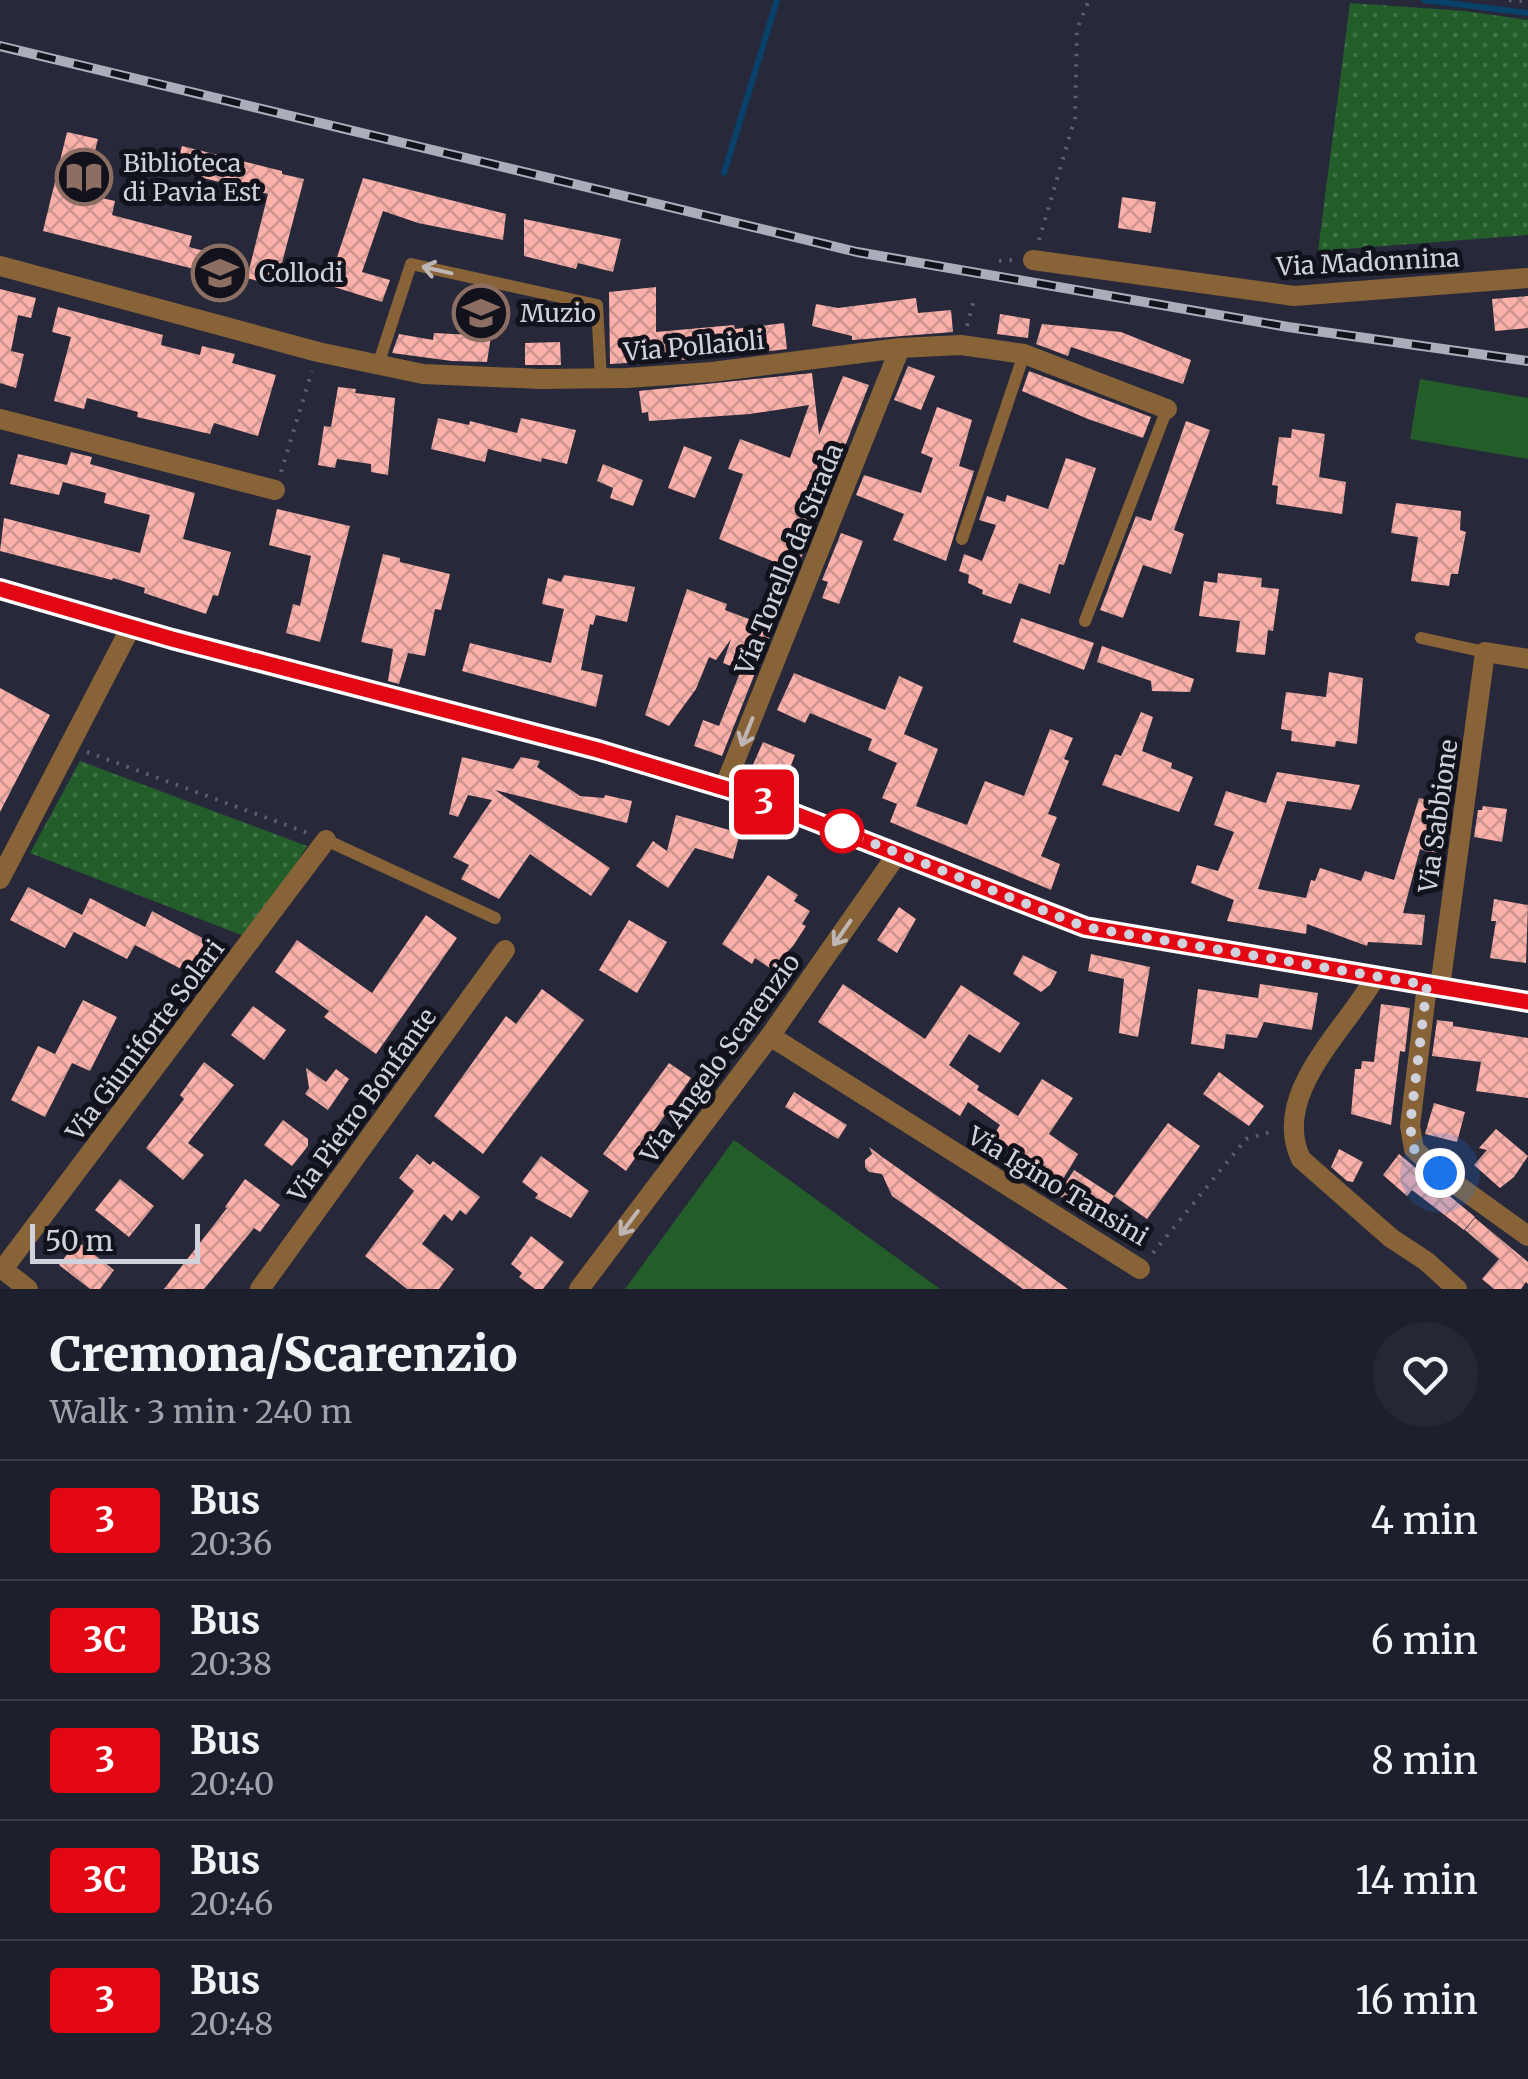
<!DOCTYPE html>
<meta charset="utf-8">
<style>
body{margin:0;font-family:Merriweather,serif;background:#252734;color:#f1f3f6;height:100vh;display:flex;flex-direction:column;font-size:38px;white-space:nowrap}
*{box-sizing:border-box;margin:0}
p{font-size:32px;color:#a0a2a9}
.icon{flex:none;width:55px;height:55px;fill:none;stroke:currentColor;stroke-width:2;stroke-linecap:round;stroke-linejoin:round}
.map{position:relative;height:1289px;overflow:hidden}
.drawer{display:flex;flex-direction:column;background:#1d1f2c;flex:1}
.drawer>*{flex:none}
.badge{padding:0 20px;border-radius:8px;font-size:35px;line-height:65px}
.scale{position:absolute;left:30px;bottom:25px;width:170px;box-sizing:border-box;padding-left:10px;border:5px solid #cfd1dd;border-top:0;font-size:28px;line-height:35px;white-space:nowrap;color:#cfd1dd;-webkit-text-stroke:8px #11121b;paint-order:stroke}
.you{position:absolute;width:50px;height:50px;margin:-25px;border:8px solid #fff;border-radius:50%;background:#1a73e8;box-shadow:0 0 0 15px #1a73e833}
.map>.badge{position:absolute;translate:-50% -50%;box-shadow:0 0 0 5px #fff}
.round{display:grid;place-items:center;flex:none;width:105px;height:105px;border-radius:52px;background:#252734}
.headline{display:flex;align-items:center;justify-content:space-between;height:170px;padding:0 50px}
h1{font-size:48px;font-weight:800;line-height:75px}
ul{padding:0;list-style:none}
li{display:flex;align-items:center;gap:30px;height:120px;padding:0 50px;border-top:2px solid #3b3d48}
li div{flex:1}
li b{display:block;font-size:38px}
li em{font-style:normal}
li .badge{min-width:110px;font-weight:700;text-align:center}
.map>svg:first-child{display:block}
</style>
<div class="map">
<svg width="1528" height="1289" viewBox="0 0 1528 1289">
<defs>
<pattern id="park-dots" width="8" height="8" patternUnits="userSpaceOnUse" patternTransform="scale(2.5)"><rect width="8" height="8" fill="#235d29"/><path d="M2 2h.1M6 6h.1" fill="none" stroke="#427348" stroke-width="1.8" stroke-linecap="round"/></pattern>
<pattern id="building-cross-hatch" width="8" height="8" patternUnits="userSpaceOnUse" patternTransform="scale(2.5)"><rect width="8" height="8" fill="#fbb0a9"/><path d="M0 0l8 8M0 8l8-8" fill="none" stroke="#cc948f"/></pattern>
</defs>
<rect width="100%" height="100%" fill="#27293b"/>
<path fill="#235d29" d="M1420,379L1528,398V459L1410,439Z
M734,1140L940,1289H625Z"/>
<path fill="url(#park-dots)" d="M1350,3L1465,11L1528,20V235L1318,251Z
M80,761L307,846L249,938L30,853Z"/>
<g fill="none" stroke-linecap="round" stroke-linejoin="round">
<path stroke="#08426b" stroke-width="6" d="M1424,0L1528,13
M724,173L777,0"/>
</g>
<path fill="url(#building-cross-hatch)" d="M67,132L98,139L84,194L115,201L112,215L192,236L189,247L212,253L206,272L43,231Z
M182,146L282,171V174L304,179L276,286L247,278L268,194L175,171Z
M363,178L506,214L503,240L418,223L383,211L362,272L390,280L382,302L328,285Z
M1122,197L1156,202L1151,233L1118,228Z
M524,219L621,239L613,272L578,263L576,269L524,256Z
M656,287V332L734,325L735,329L784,323L787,349L711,358L610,364L609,292Z
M0,289L36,298L31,318L18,315L11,351L24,354L16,388L0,383Z
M1528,296V328L1495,331L1492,299Z
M916,298L918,313L951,310L953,332L852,340V336L812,326L816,304L838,308Z
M58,307L163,335L161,345L200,355L202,346L235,354L232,363L276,375L258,436L214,423L210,434L137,417L138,412L87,398L84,409L54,401L71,337L52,332Z
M1000,314L1030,319L1028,338L997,334Z
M1042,324L1121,332L1191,360L1183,384L1071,347L1068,356L1036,344Z
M434,333L491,336L487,362L452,361L392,353L399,334L433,340Z
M560,342L561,365H525V343Z
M908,366L935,376L921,410L894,400Z
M1029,371L1151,417L1143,438L1088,419L1022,391Z
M812,373L819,435L843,376L869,385L796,571L719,539L743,474L728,469L740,439L790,458L809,405L750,414L649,421L648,412L642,413L639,391Z
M338,387L356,389L355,393L395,398L388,475L371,472V464L337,459L335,468L318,465L324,426L331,427Z
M937,407L972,420L959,466L974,471L946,561L893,540L904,514L856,495L864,475L921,493L933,458L921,453Z
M438,418L469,425L470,421L517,433L521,418L576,430L567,464L542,458L541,462L488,449L485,462L431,449Z
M1186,421L1210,430L1174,530L1184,534L1171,574L1143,565L1123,618L1100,610L1136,516L1151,521Z
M1292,429L1325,434L1319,477L1346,482L1342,514L1276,504L1278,486L1272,485L1279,437L1291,438Z
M684,446L712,457L695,498L668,488Z
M71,452L92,457L90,464L195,493L183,539L231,552L218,596L213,595L206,614L144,593L145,588L113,578L112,580L0,551L4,518L140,553L150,515L104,503L106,493L63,482L59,495L10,484L18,454L67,465Z
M1066,458L1096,468L1064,565L1059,564L1050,594L1019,583L1011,604L982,594L983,590L968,583L969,575L959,571L964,554L982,561L996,525L979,520L987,496L1005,502L1007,495L1048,509Z
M603,464L643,480L633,506L610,498L613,488L597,481Z
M1396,503L1461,511L1460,530L1466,532L1458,574H1451L1449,586L1411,581L1418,537L1391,533Z
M277,509L350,526L320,642L286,633L293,604L300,606L311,556L269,545Z
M841,533L863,541L839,604L822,598L828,582L822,580Z
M383,554L400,558V562L450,574L441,610L435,609L425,656L408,653L399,684L388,681L393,649L361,642Z
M1218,573L1262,578L1261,587L1279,589L1273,631L1268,630L1265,655L1236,652L1240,621L1199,616L1204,581L1217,583Z
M564,575L635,587L627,622L596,615L593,625L590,624L581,670L603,675L596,707L462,671L470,643L551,663L564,609L542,604L548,578L561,582Z
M687,589L727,604L725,610L773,628L722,756L694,746L703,720L719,726L741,670L723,663L731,639L716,660L709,657L696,689L669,726L645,715Z
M1021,618L1094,643L1084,670L1013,642Z
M1102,646L1194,679L1190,692L1152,691L1151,681L1097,662Z
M1329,672L1363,678L1357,744L1336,741L1335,747L1291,741L1292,731L1281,729L1286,692L1326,697Z
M794,673L885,710L899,676L923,687L904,734L938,749L916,806L967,825L985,781L1024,796L1050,729L1073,738L1064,759L1069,761L1048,814L1057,817L1041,856L1060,864L1051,890L890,822L897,804L882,798L897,763L868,750L872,739L810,713L805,723L777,710Z
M0,688L50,715L0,812Z
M1141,712L1153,717L1142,751L1172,763L1171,768L1193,777L1179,812L1102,785L1115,754L1121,756Z
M763,742L795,755L785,781L752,767Z
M462,757L513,769L521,757L540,761L537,767L580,796L604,798L605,795L632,801L627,823L495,790L610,868L591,896L530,854L499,899L461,879L469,865L453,857L492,800L468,795L458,817L449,814Z
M1277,772L1360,785L1351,810L1287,801L1258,889L1306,898L1311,880L1315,881L1320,868L1361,881L1365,871L1394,880L1419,798L1443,803L1442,807H1450L1447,832L1444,831L1436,855L1420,849L1403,913L1425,915L1422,945L1368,942L1367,946L1307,924L1306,934L1227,921L1234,900L1191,883L1197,865L1218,871L1234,832L1214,825L1226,791L1266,803Z
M1483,806L1507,809L1502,842L1474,837L1478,810H1482Z
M676,815L740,833L733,859L695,848L668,888L636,866L653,841L667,851Z
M768,875L798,895L794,901L810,911L802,924L806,926L793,946L771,969L755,958L752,964L722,944Z
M28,887L82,915L90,898L145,927L152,911L206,940L189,973L135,945L127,959L74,932L65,948L10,920Z
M1494,899L1528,905L1526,963L1490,958L1496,921H1491Z
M899,907L916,919L897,953L877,940Z
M426,915L457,938L376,1054L324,1017L329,1011L275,972L297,940L372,993Z
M629,920L667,942L637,993L599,970Z
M1091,954L1150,967L1138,1037L1119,1033L1124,979L1088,971Z
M1023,955L1057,972L1050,985L1041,992L1013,974Z
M843,984L925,1039L961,985L1020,1023L1000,1053L969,1034L949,1065L979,1086L977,1090L1018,1116L1042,1079L1073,1098L1049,1134L1078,1154L1062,1181L993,1136L1000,1125L968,1102L960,1116L818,1022Z
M1260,984L1318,993L1312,1030L1264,1022L1257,1038L1226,1034L1224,1049L1191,1044L1198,989L1258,998Z
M542,989L584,1020L483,1154L434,1116L506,1016L516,1024Z
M83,1000L117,1017L90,1071L72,1063L45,1117L11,1100L38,1046L55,1054Z
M1381,1004L1410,1008L1405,1052L1400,1051L1391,1125L1351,1114L1355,1069H1361L1362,1061L1374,1062Z
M253,1006L286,1030L264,1060L231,1035Z
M1437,1020L1453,1022V1026L1528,1038V1098L1476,1091L1481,1062L1432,1056Z
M204,1062L234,1085L188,1143L204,1155L183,1180L146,1148L184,1099L180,1095Z
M669,1063L691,1078L626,1171L603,1154Z
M306,1068L326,1082L336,1069L349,1079L328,1110L305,1094L309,1088Z
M1219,1072L1264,1106L1249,1126L1203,1094Z
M794,1092L847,1125L838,1139L785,1107Z
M1434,1103L1465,1112L1457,1142L1425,1134Z
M283,1120L308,1139V1146L292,1166L264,1145Z
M1168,1123L1200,1146L1147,1219L1114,1196Z
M1496,1129L1528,1156L1514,1177L1500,1188L1474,1165L1487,1150L1479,1148Z
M869,1147L881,1156L1068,1289H1023L928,1221L892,1196L882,1174L869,1172L865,1167V1160L872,1154Z
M1339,1149L1363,1162L1353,1182L1347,1181L1331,1167Z
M417,1154L430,1165L433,1161L480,1197L466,1215L460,1210L452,1221L444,1214L422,1244L454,1269L439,1289H407L365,1256L414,1191L399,1178Z
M1399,1154L1475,1217L1464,1230L1412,1190L1407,1196L1383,1175Z
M541,1156L589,1191L571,1218L535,1198L538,1194L522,1182Z
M1074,1170L1114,1196L1098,1221L1058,1195Z
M120,1179L154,1206L129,1237L95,1210Z
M245,1179L280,1205L260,1232L254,1228L204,1289H164L227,1208L225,1207Z
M1475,1218L1528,1262V1284L1526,1282L1521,1289H1494L1482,1279L1499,1259L1465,1230Z
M531,1236L564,1262L543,1289H535L519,1277L522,1273L511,1264Z
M77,1241L114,1270L100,1289H90L59,1265Z"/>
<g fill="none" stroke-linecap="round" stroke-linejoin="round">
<path stroke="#5d5f70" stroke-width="4" stroke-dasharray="2.5 8" stroke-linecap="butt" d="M1509,0L1528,2
M1039,240L1075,118L1077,29L1089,0
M999,261L1015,260
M967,326L975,296
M281,472L312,371
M87,752L308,833
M1153,1253L1246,1139L1273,1131"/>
<path stroke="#886337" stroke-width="12" d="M378,365L411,264L597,305L601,379
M962,539L1024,354
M1085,621L1167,409
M1421,638L1485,652
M326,840L495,918"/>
<path stroke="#886337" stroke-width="20" d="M1033,260L1294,296L1528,278
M0,266L318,352L423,374L541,379L627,378L712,372L900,348L961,345L1024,354L1167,409
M0,419L275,490
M724,788L900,348
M0,879L131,627
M1376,976C1346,1030 1270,1094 1301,1159L1391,1238L1426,1261L1457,1289
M1427,985L1410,1126L1414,1149L1440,1173L1528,1236
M1440,987L1485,652L1528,659
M770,1036L1140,1269
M0,1267L28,1289
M3,1269L326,840
M260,1289L505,950
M579,1289L770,1036L898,853"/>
<path stroke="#bd8235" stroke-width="20" d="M0,589L172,639L598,750L744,794L1085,927L1528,1002"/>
<g stroke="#abadba" stroke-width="10">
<path id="rail" d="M0,46L857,252L1288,327L1528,361"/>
</g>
<use href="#rail" stroke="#11121b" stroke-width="6" stroke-dasharray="19" stroke-linecap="butt"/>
</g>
<defs><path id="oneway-shaft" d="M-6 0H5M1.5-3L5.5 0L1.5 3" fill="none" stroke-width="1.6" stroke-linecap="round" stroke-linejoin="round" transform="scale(2.5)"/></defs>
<g stroke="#bdb6b4">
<use href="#oneway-shaft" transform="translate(437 270) rotate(-167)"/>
<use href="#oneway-shaft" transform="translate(747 732) rotate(112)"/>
<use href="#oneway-shaft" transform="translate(842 933) rotate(125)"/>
<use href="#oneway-shaft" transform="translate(629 1223) rotate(127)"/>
</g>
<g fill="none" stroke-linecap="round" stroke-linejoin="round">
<g stroke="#fff" stroke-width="22">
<path id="line" d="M0,589L172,639L598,750L744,794L1085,927L1528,1002"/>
</g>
<use href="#line" stroke="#e30613" stroke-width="15"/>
<path stroke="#cfd1dd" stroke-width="10" stroke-dasharray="0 18" d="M842,831L1085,927L1427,985L1410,1126L1414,1149L1440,1173"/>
</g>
<defs>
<g id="library-ring" transform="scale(2.875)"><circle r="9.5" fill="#11121b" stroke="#8d6e63" stroke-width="1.5"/><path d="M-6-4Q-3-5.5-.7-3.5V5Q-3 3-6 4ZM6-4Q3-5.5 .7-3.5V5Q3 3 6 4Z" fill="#8d6e63"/></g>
<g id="school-ring" transform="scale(2.875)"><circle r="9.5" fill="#11121b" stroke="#8d6e63" stroke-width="1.5"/><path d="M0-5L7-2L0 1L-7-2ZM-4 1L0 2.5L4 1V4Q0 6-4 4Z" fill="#8d6e63"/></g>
</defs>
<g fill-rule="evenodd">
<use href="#library-ring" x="84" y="177"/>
<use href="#school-ring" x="220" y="273"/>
<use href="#school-ring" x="481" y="313"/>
</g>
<circle fill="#fff" stroke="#e30613" stroke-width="5" cx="842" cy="831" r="20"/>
<g text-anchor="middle" stroke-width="10" stroke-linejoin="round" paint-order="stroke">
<g font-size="25" fill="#cfd1dd" stroke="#11121b" text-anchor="start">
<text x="123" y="172">Biblioteca<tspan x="123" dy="29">di Pavia Est</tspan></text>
<text x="259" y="282">Collodi</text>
<text x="520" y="322">Muzio</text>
</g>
<g font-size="25" fill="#cfd1dd" stroke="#11121b">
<text transform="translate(1368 262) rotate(-3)" y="9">Via Madonnina</text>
<text transform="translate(694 346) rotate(-5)" y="9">Via Pollaioli</text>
<text transform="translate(789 559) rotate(-68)" y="9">Via Torello da Strada</text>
<text transform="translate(1438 816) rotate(-82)" y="9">Via Sabbione</text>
<text transform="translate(145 1040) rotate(-53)" y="9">Via Giuniforte Solari</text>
<text transform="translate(720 1058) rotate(-54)" y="9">Via Angelo Scarenzio</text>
<text transform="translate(362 1105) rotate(-54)" y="9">Via Pietro Bonfante</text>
<text transform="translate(1058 1186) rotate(31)" y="9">Via Igino Tansini</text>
</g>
</g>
</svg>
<div class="scale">50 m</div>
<div class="you" style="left:1440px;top:1173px"></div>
<b class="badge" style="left:764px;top:802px;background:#e30613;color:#fff">3</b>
</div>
<section class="drawer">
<div class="headline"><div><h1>Cremona/Scarenzio</h1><p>Walk · 3 min · 240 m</p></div><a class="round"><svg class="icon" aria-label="heart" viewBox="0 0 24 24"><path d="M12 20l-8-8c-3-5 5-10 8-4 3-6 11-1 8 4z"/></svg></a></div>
<ul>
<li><span class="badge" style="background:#e30613;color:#fff">3</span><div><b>Bus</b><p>20:36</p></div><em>4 min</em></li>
<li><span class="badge" style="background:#e30613;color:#fff">3C</span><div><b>Bus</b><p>20:38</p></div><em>6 min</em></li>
<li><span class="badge" style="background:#e30613;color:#fff">3</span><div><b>Bus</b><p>20:40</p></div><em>8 min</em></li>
<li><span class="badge" style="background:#e30613;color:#fff">3C</span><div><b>Bus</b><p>20:46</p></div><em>14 min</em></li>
<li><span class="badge" style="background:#e30613;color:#fff">3</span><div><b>Bus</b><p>20:48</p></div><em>16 min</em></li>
</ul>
</section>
